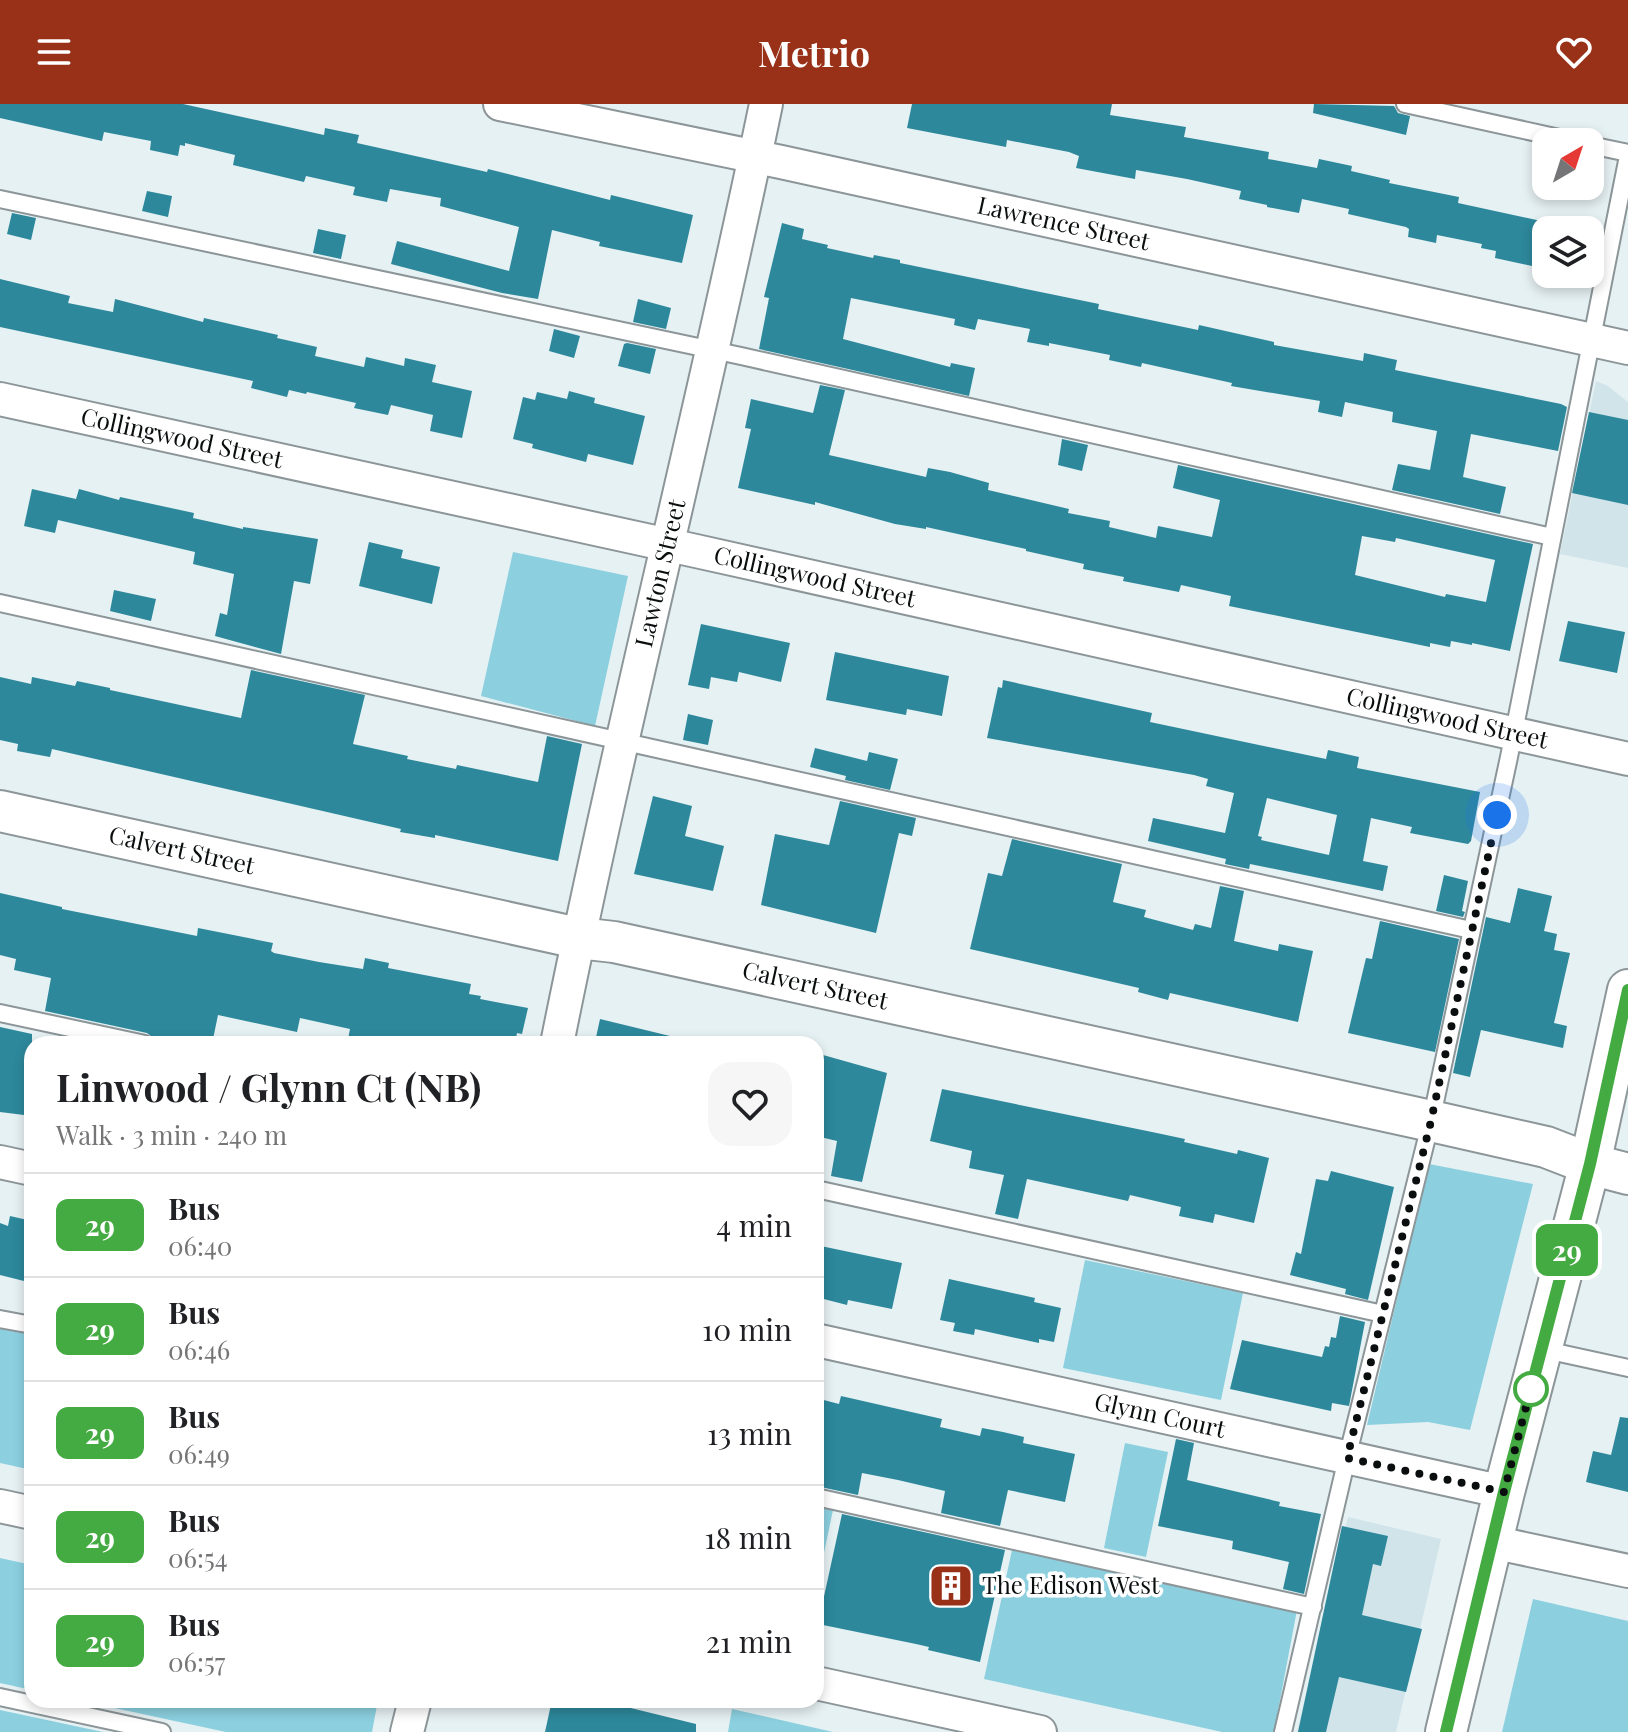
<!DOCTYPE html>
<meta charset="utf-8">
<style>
body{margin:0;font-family:"Playfair Display",serif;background:#f6f6f6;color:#202124;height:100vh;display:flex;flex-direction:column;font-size:30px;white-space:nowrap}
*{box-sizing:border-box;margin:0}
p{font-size:26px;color:#757577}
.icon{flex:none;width:44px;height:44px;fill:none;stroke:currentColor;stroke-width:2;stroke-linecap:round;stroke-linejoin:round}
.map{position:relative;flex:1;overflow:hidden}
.details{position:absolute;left:24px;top:932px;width:800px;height:672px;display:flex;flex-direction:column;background:#fff;border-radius:24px;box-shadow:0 4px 12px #0003}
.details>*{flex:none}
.badge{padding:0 16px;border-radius:12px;font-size:28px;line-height:52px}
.needle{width:52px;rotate:39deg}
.controls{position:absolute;left:1532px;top:24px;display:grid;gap:16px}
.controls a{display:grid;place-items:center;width:72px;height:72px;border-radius:16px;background:#fff;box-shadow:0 4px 12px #0003;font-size:40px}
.you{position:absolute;width:40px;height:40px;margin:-20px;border:6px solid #fff;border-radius:50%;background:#1a73e8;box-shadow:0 0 0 12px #1a73e833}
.map>.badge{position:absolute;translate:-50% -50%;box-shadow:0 0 0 4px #fff}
.round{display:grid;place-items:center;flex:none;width:84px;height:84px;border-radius:24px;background:#f6f6f6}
.head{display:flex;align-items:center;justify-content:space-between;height:136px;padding:0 32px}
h1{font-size:38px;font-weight:700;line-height:60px}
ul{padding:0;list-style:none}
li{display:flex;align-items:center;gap:24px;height:104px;padding:0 32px;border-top:2px solid #e0e0e0}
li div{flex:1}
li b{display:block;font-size:30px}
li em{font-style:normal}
li .badge{min-width:88px;font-weight:700;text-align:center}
header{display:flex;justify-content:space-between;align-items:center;height:104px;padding:0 32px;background:#993118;color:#fff;font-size:36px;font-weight:700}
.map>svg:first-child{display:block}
</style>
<header><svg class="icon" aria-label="menu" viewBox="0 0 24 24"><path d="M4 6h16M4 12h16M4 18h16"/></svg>Metrio<svg class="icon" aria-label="heart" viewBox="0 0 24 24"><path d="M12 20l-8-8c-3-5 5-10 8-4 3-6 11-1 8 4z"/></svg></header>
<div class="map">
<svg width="1628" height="1628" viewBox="0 0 1628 1628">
<rect width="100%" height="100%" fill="#e6f1f3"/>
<path fill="#d1e4e9" d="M1596,277L1608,282L1628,298V464L1560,450Z
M1348,1413L1441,1435L1396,1628H1297Z"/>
<path fill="#8cd0e0" d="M513,448L628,472L595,622L481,592Z
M1429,1060L1533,1080L1470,1326L1428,1318L1367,1321Z
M1085,1156L1243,1189L1221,1296L1063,1264Z
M0,1222L32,1229V1366L0,1359Z
M1125,1339L1168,1348L1146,1453L1104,1444Z
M816,1402L833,1406L816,1487Z
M1012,1446L1297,1506L1274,1628H1222L984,1575Z
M0,1454L32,1461V1586L0,1579Z
M1533,1495L1628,1517V1628H1502Z
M77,1596H378L372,1628H226Z
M732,1605L833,1628H728Z
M0,1606L103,1628H0Z"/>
<path fill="#2d889b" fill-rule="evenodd" d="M0,0H183L324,31L325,24L359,31L357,39L487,68L488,65L610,96L611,91L693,111L682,159L599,142L600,138L552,126L538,195L502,189L391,160L397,137L509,167L519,123L440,102L441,94L390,85L387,98L353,91L355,83L306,72L304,78L233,61L235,51L185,39V42L180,41L178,52L150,46L151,37L104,28L102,37L0,14Z
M912,0H1112L1110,11L1186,23L1184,33L1269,48L1268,55L1317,64L1319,55L1352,62L1351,67L1390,76L1389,79L1459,93L1458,99L1546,118V165L1495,154L1496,147L1481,144L1482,140L1437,131L1436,139L1408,133L1409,125L1406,123L1348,110L1349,105L1302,95L1299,109L1267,103V101L1239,95L1241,87L1187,75L1136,66L1135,75L1076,64L1079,52L1069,48L1007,36L1006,43L907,24Z
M1314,0L1394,2L1398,9L1410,12L1406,31L1313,9Z
M147,87L172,92L168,113L142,107Z
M12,109L36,114L31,136L7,130Z
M782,119L804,125L802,135L828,141L827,144L873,154L874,151L900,156V159L1099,200L1098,205L1198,226L1199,221L1274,238V241L1363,257L1364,249L1397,256L1395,266L1561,300L1567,303L1558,347L1471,330L1463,373L1506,383L1500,410L1392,386L1398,360L1430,366L1437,327L1392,318L1393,308L1345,298L1342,313L1318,308L1320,297L1231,282L1232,279L1142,259L1141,263L1109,256L1110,251L1049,239V242L1027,238L1030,225L978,215L975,226L954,221L955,215L851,194L843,235L950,263L951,259L975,264L969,292L759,245L769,194L764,193Z
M318,125L346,131L341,155L313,149Z
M0,175L70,192L68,199L113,208L115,195L203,218L204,214L278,231L277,234L317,243L315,252L364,263L366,253L404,262L405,254L436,261L432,278L472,287L462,334L430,327L433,311L391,301L388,311L354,304L356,299L307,288L306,290L289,286L287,293L251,284L253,277L0,223Z
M638,195L671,204L666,225L633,218Z
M554,225L580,232L574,254L549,247Z
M627,239L656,245L650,270L618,262L624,240Z
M820,281L845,286L829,351L926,373L928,364L950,368L989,379L988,386L1069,405L1068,409L1110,417L1109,423L1156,434L1158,422L1212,433L1220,396L1173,384L1178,361L1533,440L1510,547L1472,539V541L1451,537L1450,543L1430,539V543L1229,502L1231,492L1181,481L1179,488L1123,477L1124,473L1083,465L1084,460L1026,447V445L926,423V425L895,420L815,398V401L738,384L751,325L745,324L751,295L813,309ZM1362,432L1395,438L1396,434L1495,456L1486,498L1446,490L1445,493L1355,471Z
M569,287L595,294L594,299L645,312L633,361L588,350L586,358L532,344L533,340L513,335L523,293L535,296L537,288L567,295Z
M1589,308L1628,316V401L1572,389Z
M1062,335L1088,341L1082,367L1058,361Z
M32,385L76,395L79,385L119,396L120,393L194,409L193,414L243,425V423L318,435L310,480L294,477L281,550L215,532L220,509L227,511L234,470L193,460L195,448L58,416L55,429L24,422Z
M369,438L403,446L401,454L440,463L432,500L359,482Z
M114,486L156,495L151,517L110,507Z
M1568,517L1625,528L1617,569L1559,557Z
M701,520L790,539L781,578L739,568L737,578L711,573L709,585L688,581Z
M835,548L949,572L942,612L907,605L906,611L826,596Z
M251,566L365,591L353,640L408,652L407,655L456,665L457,661L538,678L547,632L582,640L558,757L435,731V734L400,728L401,725L52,645L50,653L17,647L18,640L0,636V573L31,580L32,573L75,582L77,577L110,584V586L241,614Z
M1003,576L1152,609L1150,618L1326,655L1328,646L1359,653L1357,664L1480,688L1471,737L1468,740L1410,729L1412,723L1371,714L1363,757L1388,762L1383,787L1250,760L1249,765L1225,760L1226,755L1148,737L1153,714L1225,729L1234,689L1206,682L1208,675L1194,671L987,634L998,583L1002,584ZM1267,694L1337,711L1329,751L1261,736L1262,733L1258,732Z
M688,610L713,616L708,641L683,636Z
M815,644L867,657L869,648L898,655L890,686L845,676L846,672L810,663Z
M653,692L692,702L685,732L724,742L713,787L634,770Z
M840,697L916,714L912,732L899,729L876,829L761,801L775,730L829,741Z
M1012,735L1122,760L1113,798L1146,806L1144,813L1193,826L1195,820L1211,824L1220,782L1244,787L1234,837L1278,847L1279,840L1313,847L1298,918L1170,889L1168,896L1138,888L1139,884L970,845L988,769L1002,772Z
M1444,771L1468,777L1462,807L1465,808L1463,813L1436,807Z
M1518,784L1552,792L1544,827L1557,830L1554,846L1570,849L1554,919L1567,922L1563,944L1481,926L1470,973L1453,969L1486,813L1510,819Z
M0,789L62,803V805L197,832L198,824L273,839L271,847L274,849L319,858L363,865L365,854L389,859L388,864L471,880L469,890L481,892L480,895L528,904L522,930L517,929L515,940H347L350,925L300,914L297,928L218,911L212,940H180L155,935L147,929L45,907L51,874L14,866L16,855L0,851Z
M1380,817L1459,835L1435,948L1348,929L1366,854L1372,855Z
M600,915L670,932L669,940L595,938Z
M0,923L32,930V1012L0,1008Z
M816,949L887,969L862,1078L831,1072L837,1037L816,1032Z
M942,985L1152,1028L1185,1035L1184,1038L1237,1050L1238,1046L1269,1054L1254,1119L1215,1110L1213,1119L1179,1112L1181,1103L1130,1091L1128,1097L1027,1075L1018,1115L995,1110L1004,1071L969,1064L972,1047L930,1037Z
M1331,1067L1394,1083L1368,1196L1345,1190L1346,1185L1290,1171L1296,1148L1301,1150L1316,1075L1328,1077Z
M10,1112L32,1117V1179L0,1171V1119L8,1122Z
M816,1141L902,1159L892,1205L848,1196L847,1201L816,1193Z
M949,1175L1035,1194L1034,1198L1061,1204L1054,1238L1039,1235V1239L975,1225L974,1231L953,1227L955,1219L940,1216Z
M1340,1212L1365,1218L1349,1302L1332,1299L1331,1307L1230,1285L1242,1236L1322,1253L1325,1242L1329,1243L1331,1233L1336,1234Z
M841,1292L942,1315L940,1323L980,1332L982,1324L1003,1328L1024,1333L1023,1339L1075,1350L1065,1398L1008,1386L1000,1422L941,1409L945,1387L898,1376L862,1369L858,1391L816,1382V1294L839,1300Z
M1620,1313L1628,1314V1388L1586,1378L1593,1347L1611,1351Z
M1176,1335L1194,1339L1187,1376L1280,1398L1279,1402L1321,1410L1304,1490L1283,1485L1289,1458L1232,1445L1233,1437L1158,1422Z
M842,1410L1005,1446L980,1558L928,1546L929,1543L916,1540L818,1520Z
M1342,1422L1388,1432L1381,1462L1373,1460L1362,1511L1422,1525L1406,1588L1339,1573L1326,1628H1298Z
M552,1596H598L696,1620V1628H545Z"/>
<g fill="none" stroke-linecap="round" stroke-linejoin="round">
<g stroke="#8c9598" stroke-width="20">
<path id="service" d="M1405,0L1578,38
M1590,41L1628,49
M0,95L741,252L1552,433
M0,499L1471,826
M0,909L145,940
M816,1085L1383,1210
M0,1215L32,1221
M1541,1245L1628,1264
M816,1393L1313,1503
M0,1593L162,1628
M1283,1628L1347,1354L1431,1017L1509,653L1628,52"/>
</g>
<g stroke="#8c9598" stroke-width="36">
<g id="minor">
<path id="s1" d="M500,0L781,58L1628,244"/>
<path id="s2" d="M0,295L696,447L1628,655"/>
<path id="s3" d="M557,940C620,625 701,314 766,0"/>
<path d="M0,1058L32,1065"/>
<path id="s4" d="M816,1236L1504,1388"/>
<path d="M0,1402L32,1409"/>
<path d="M1492,1438L1628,1467"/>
<path d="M816,1579L1040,1628"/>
<path d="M407,1628L415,1596"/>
</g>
</g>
<g stroke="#8c9598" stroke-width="44">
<g id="tertiary">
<path id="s5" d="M0,707L578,834L614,838L1431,1017L1546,1043L1590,1060L1628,1070"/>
<path d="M1446,1628L1504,1388L1590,1060L1628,886"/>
</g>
</g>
<use href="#service" stroke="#fff" stroke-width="16"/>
<use href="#minor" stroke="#fff" stroke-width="32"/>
<use href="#tertiary" stroke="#fff" stroke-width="40"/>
</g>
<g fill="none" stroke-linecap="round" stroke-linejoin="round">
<g stroke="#fff" stroke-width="18">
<path id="line" d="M1446,1628L1504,1388L1590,1060L1628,886"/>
</g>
<use href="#line" stroke="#44aa42" stroke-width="12"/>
<path stroke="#0b0e0f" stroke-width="8" stroke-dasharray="0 14.4" d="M1497,711L1431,1017L1347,1354L1504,1388L1532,1280L1531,1285"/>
</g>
<defs>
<g id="building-square" transform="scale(2.3)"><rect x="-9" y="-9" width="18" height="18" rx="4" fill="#993118" stroke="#fff"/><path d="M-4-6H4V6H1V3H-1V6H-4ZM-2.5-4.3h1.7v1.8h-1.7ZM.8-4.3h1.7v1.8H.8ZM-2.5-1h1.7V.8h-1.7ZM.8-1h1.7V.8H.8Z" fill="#fff"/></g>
</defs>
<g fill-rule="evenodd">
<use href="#building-square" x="951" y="1482"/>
</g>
<circle fill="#fff" stroke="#44aa42" stroke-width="4" cx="1531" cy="1285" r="16"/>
<g text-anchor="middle" stroke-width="7" stroke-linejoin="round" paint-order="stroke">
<g font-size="24" fill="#0b0e0f" stroke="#fff">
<text dy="8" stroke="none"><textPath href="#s1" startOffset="576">Lawrence Street</textPath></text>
<text dy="8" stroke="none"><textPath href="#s2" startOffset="186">Collingwood Street</textPath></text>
<text dy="8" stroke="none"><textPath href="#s3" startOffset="482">Lawton Street</textPath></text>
<text dy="8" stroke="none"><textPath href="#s2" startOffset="834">Collingwood Street</textPath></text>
<text dy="8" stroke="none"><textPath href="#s2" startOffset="1482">Collingwood Street</textPath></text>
<text dy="8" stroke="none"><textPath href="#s5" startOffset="186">Calvert Street</textPath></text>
<text dy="8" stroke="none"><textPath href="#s5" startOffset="834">Calvert Street</textPath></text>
<text dy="8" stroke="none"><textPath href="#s4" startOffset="352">Glynn Court</textPath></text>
</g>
<g font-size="24" fill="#0b0e0f" stroke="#fff" text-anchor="start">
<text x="982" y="1490">The Edison West</text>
</g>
</g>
</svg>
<div class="controls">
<a><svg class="needle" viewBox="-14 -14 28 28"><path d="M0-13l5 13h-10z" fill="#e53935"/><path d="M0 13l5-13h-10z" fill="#757577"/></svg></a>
<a><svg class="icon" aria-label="layers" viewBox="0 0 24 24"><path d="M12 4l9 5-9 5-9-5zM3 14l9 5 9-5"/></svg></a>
</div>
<div class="you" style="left:1497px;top:711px"></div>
<b class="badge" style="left:1567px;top:1146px;background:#44aa42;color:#fff">29</b>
<section class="details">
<div class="head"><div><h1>Linwood / Glynn Ct (NB)</h1><p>Walk · 3 min · 240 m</p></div><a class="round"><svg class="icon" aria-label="heart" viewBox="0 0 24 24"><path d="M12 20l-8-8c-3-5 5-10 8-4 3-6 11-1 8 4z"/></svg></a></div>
<ul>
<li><span class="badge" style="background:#44aa42;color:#fff">29</span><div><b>Bus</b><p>06:40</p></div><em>4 min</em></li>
<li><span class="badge" style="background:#44aa42;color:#fff">29</span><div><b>Bus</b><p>06:46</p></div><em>10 min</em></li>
<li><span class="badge" style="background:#44aa42;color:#fff">29</span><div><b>Bus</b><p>06:49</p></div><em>13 min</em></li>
<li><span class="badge" style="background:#44aa42;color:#fff">29</span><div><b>Bus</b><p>06:54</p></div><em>18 min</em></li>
<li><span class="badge" style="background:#44aa42;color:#fff">29</span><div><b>Bus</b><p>06:57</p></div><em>21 min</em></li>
</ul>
</section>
</div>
